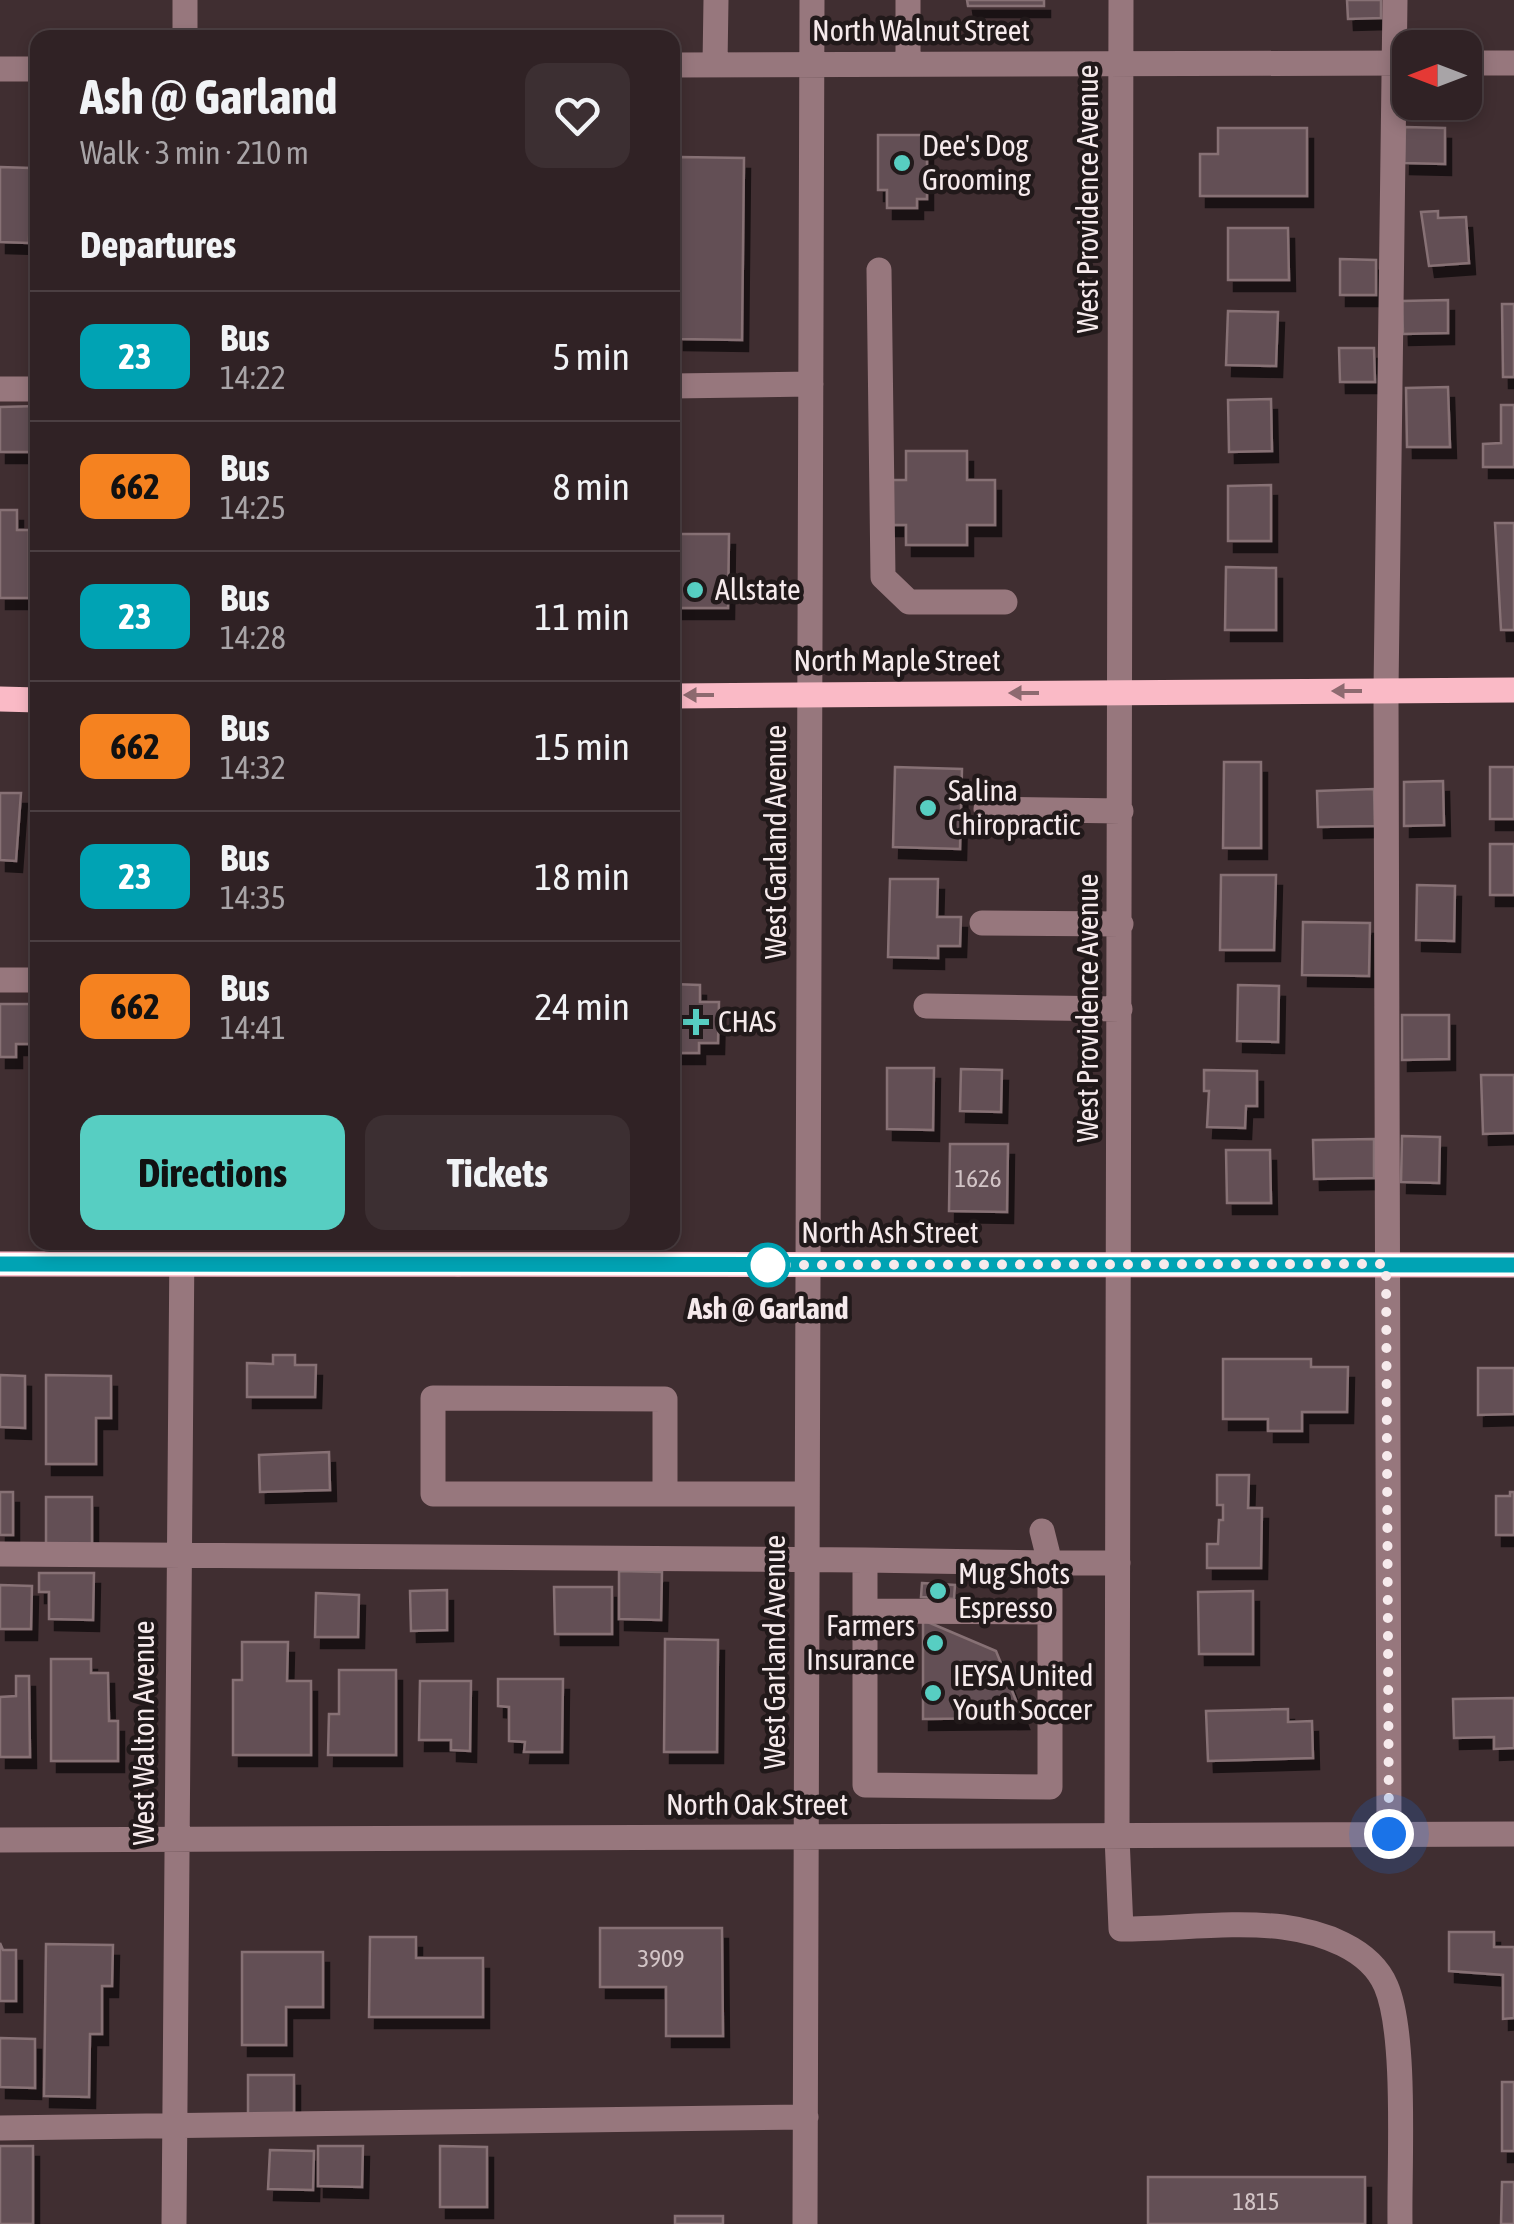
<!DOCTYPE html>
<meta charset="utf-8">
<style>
body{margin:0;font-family:"Asap Condensed",sans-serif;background:#3c2f32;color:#f1f3f6;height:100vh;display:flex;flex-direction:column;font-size:38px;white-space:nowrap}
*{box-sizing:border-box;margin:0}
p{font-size:32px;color:#a8a4a7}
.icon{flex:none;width:55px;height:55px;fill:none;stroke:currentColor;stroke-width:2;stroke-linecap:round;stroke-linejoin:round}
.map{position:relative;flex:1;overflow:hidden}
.sheet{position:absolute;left:30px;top:30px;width:650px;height:1220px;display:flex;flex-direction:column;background:#302225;border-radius:20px;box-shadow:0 5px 15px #0003,0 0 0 2px #4b3f42}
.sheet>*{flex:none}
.badge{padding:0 20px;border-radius:15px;font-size:35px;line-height:65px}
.needle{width:65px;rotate:270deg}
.fabs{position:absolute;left:1392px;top:30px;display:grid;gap:20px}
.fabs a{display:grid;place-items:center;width:90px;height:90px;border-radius:20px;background:#302225;box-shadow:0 5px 15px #0003,0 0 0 2px #4b3f42;font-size:50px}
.you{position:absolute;width:50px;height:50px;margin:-25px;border:8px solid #fff;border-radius:50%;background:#1a73e8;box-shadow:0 0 0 15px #1a73e833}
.map>.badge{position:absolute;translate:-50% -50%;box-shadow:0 0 0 5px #fff}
h2{padding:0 50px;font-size:38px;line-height:90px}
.round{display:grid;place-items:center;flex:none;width:105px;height:105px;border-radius:20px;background:#3c2f32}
.head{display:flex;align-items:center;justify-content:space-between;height:170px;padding:0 50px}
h1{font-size:48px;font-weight:700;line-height:75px}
.button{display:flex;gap:20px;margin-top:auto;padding:20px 50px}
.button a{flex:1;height:115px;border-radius:20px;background:#57cec2;color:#111;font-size:40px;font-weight:700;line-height:115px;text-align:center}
.button a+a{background:#3c2f32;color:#f1f3f6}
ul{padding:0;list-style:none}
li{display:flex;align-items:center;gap:30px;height:130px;padding:0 50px;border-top:2px solid #4b3f42}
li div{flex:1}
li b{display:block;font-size:38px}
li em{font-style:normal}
li .badge{min-width:110px;font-weight:700;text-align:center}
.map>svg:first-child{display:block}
</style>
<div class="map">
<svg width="1514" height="2224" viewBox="0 0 1514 2224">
<defs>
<filter id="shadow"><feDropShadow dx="6" dy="11" stdDeviation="0" flood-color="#0009"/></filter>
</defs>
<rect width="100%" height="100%" fill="#402e31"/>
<path fill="#645054" stroke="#877175" stroke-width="2.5" filter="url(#shadow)" d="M967,0H1044V6H968Z
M1347,0H1381V18L1348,19Z
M1405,127L1445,128V164L1404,163Z
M1218,128H1307V196H1200V154H1218Z
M878,135H927V199H917V208H887V190H878Z
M680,157L744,158L742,340L678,339Z
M0,167L31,168L29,243L0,242Z
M1438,211V218L1466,217L1469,263L1429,266L1421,212Z
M1228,228H1288L1289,280H1228Z
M1340,259L1376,260V295H1340Z
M1448,300V333L1403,334L1402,301Z
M1502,304H1514V377H1503Z
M1228,311L1278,312L1276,366L1226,365Z
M1339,348H1374L1375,382H1340Z
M1448,387L1450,447H1407L1406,388Z
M1271,399L1272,451L1229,452L1228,400Z
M1501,405H1514V467H1483V444L1501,443Z
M38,406V452H0V407Z
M906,451H967V480H995V525H967V545H906V525H885V480H906Z
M1271,485V541H1228V486Z
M0,510H17V530H29V598H0Z
M1495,523H1514V630H1501Z
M672,534H729L728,608H672Z
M1226,567L1276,568V630H1225Z
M1224,762H1261V848H1223Z
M895,767L962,769L960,849L893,847Z
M1490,767H1514V819H1490Z
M1443,781L1444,825L1404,826V782Z
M1374,789L1375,826L1318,827L1317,791Z
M0,793H21L16,861L0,860Z
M1490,844H1514V895H1490Z
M1221,875H1276L1274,950H1220Z
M890,879H938L937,917H961L960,946H938V958L888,957Z
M1417,885L1455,886L1454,941L1416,940Z
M1303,922L1370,923L1369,976L1302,975Z
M672,984L700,985V1002H719L718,1043H699V1053H672Z
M1238,985L1279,986L1278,1042L1237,1041Z
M0,1004H38V1044H16V1057H0Z
M1402,1015H1449V1059L1402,1060Z
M887,1068H934L933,1130L887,1129Z
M961,1069L1002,1070L1001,1112L960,1111Z
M1204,1070L1257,1071V1106H1246L1245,1128L1207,1127L1209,1091H1204Z
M1481,1075H1514V1133L1483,1134Z
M1402,1136L1440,1137L1439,1183L1401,1182Z
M1374,1139V1178L1314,1179L1313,1140Z
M950,1144H1008L1007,1212L949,1211Z
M1226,1150H1270L1271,1203H1227Z
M273,1355H295V1365H316L315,1397H247V1363L273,1364Z
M1223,1359H1311V1367H1348L1347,1412H1302V1431H1268V1419H1223Z
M1478,1368H1514V1414L1478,1415Z
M0,1375L25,1376V1428L0,1427Z
M46,1375L111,1376V1418H96V1464H46Z
M329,1452L330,1490L260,1492L259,1455Z
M1217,1475H1249L1248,1508H1262L1261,1568H1207V1544H1218L1219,1520H1223V1505H1217Z
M0,1492H13V1535H0Z
M1510,1492H1514V1535H1496V1496H1510Z
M46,1497H92V1544H46Z
M619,1571L662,1572L661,1620L619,1619Z
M39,1573H94L93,1620L49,1619V1592H39Z
M922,1583L955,1585L954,1599L921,1597Z
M0,1585L32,1586L31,1629H0Z
M554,1587H612V1634H555Z
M447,1590V1630L411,1631L410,1591Z
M1253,1591V1654H1199L1198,1592Z
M316,1593L359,1595L358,1637H315Z
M923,1620L996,1651L1023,1718L923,1719Z
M665,1639L718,1640L717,1752H664Z
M242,1642H288L287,1681H311V1755H233V1680H242Z
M51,1659H91V1673H108L109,1721H118V1761H51Z
M339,1670H396V1755H328L329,1714H339Z
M16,1676H29L30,1757H0V1697L16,1696Z
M498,1679H563L562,1752H524L525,1742L509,1741V1707L498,1706Z
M420,1681H471L470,1751L451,1750V1740H419Z
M1514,1698V1748L1494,1749V1737L1454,1738L1453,1699Z
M1288,1709V1722L1312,1721L1313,1758L1208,1761L1206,1711Z
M600,1928H722L723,2036H666V1987H600Z
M1449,1932H1494V1947H1514V2018L1503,2019V1975L1449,1971Z
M370,1937H416V1958H483V2017H369Z
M0,1943L3,1950H16V2001H0Z
M46,1944L113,1945L112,1986H102V2034H90L89,2097L44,2096Z
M242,1952H323V2007H286V2045H242Z
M0,2038L35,2039V2088L0,2087Z
M248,2075H294V2116H248Z
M1502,2082H1514V2151H1502Z
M0,2146H33V2224H0Z
M318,2146H363L362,2187L318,2186Z
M440,2146L487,2147V2207H440Z
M270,2150L314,2151L313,2190L268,2189Z
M1148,2177H1365V2224H1148Z
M1502,2182H1514V2224H1501Z
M675,2216H723V2224H675Z"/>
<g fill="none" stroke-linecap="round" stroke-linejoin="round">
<path stroke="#97777d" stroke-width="25" d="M908,0V64
M1121,0L1117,1837L1121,1929C1174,1929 1231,1921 1283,1927C1321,1932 1370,1948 1386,1986C1407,2035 1399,2166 1400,2224
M185,38V0
M1465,63H1514
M715,64L716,0
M672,65L1410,63
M0,69H38
M879,270L883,577L909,602H1005
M672,386L811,384
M0,389H38
M986,809L1121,811
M982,923L1121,924
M0,980H38
M926,1006L1120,1009
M458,1242V1264
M665,1494V1399L433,1398V1494H807
M0,1554L865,1560V1785L1050,1787V1563H1118
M865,1560L1050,1563L1042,1531
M865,1611L1050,1612
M1389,1834L1386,691L1395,0
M0,1840L1514,1834
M0,2128L806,2117
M174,2224L182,1242
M805,2224L812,0"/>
<path stroke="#fabac6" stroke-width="25" d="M672,696L1514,690
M0,699L38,700
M0,1264L1514,1265"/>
</g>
<defs><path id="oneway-solid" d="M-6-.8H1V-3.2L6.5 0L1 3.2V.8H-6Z" transform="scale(2.5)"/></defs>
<g fill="#8e6a70">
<use href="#oneway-solid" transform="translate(1347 691) rotate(180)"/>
<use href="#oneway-solid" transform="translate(1024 693) rotate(180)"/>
<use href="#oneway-solid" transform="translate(699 695) rotate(180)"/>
</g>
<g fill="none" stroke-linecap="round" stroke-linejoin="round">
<g stroke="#fff" stroke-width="22">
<path id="line" d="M0,1264L1514,1265"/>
</g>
<use href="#line" stroke="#00a3b4" stroke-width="15"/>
<path stroke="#f6eaec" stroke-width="10" stroke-dasharray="0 18" d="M768,1265L1386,1264L1389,1834"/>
</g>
<g fill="#57cec2" stroke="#21191a" stroke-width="4">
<circle cx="902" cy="163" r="10"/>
<circle cx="695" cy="590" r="10"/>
<circle cx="928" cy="808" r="10"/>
<path d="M691 1007h10v10h10v10h-10v10h-10v-10h-10v-10h10z"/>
<circle cx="938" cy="1591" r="10"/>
<circle cx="935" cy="1643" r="10"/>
<circle cx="933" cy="1693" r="10"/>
</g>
<circle fill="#fff" stroke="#00a3b4" stroke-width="5" cx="768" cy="1265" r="20"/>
<g text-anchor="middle" stroke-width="9" stroke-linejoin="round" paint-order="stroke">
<g font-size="25" fill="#d2c4c6">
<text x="978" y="1187">1626</text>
<text x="661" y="1967">3909</text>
<text x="1256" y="2210">1815</text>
</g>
<g font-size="30" fill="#f6eaec" stroke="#21191a">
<text x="921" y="41">North Walnut Street</text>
<text transform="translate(1088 199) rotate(-90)" y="10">West Providence Avenue</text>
<text x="897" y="671">North Maple Street</text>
<text transform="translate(776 842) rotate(-90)" y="10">West Garland Avenue</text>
<text transform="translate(1088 1008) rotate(-90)" y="10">West Providence Avenue</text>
<text x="890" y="1243">North Ash Street</text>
<text transform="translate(775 1652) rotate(-90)" y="10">West Garland Avenue</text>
<text transform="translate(144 1733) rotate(-90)" y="10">West Walton Avenue</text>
<text x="757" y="1815">North Oak Street</text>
</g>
<g font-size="30" fill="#f6eaec" stroke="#21191a" text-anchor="start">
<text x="922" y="156">Dee's Dog<tspan x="922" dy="34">Grooming</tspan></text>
<text x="715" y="600">Allstate</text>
<text x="948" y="801">Salina<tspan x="948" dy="34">Chiropractic</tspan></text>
<text x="718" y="1032">CHAS</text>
<text x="958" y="1584">Mug Shots<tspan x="958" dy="34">Espresso</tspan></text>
<text x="915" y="1636" text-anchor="end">Farmers<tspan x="915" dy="34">Insurance</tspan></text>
<text x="953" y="1686">IEYSA United<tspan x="953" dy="34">Youth Soccer</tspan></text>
</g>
<g font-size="30" font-weight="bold" fill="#f6eaec" stroke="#21191a">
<text x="768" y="1319">Ash @ Garland</text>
</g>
</g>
</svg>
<div class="fabs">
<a><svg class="needle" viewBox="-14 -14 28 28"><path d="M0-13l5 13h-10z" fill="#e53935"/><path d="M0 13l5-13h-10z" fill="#a8a4a7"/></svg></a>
</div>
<div class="you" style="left:1389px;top:1834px"></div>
<section class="sheet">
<div class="head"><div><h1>Ash @ Garland</h1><p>Walk · 3 min · 210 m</p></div><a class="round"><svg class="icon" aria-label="heart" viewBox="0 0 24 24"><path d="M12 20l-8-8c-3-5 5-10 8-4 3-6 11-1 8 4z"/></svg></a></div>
<h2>Departures</h2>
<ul>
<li><span class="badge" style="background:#00a3b4;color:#fff">23</span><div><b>Bus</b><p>14:22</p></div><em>5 min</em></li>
<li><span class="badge" style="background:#f58220;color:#111">662</span><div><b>Bus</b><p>14:25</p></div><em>8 min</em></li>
<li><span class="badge" style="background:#00a3b4;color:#fff">23</span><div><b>Bus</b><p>14:28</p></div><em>11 min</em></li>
<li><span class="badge" style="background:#f58220;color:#111">662</span><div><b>Bus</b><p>14:32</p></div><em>15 min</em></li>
<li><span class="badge" style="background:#00a3b4;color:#fff">23</span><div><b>Bus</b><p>14:35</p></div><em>18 min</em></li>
<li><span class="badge" style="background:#f58220;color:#111">662</span><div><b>Bus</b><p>14:41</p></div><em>24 min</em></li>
</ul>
<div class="button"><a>Directions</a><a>Tickets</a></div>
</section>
</div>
